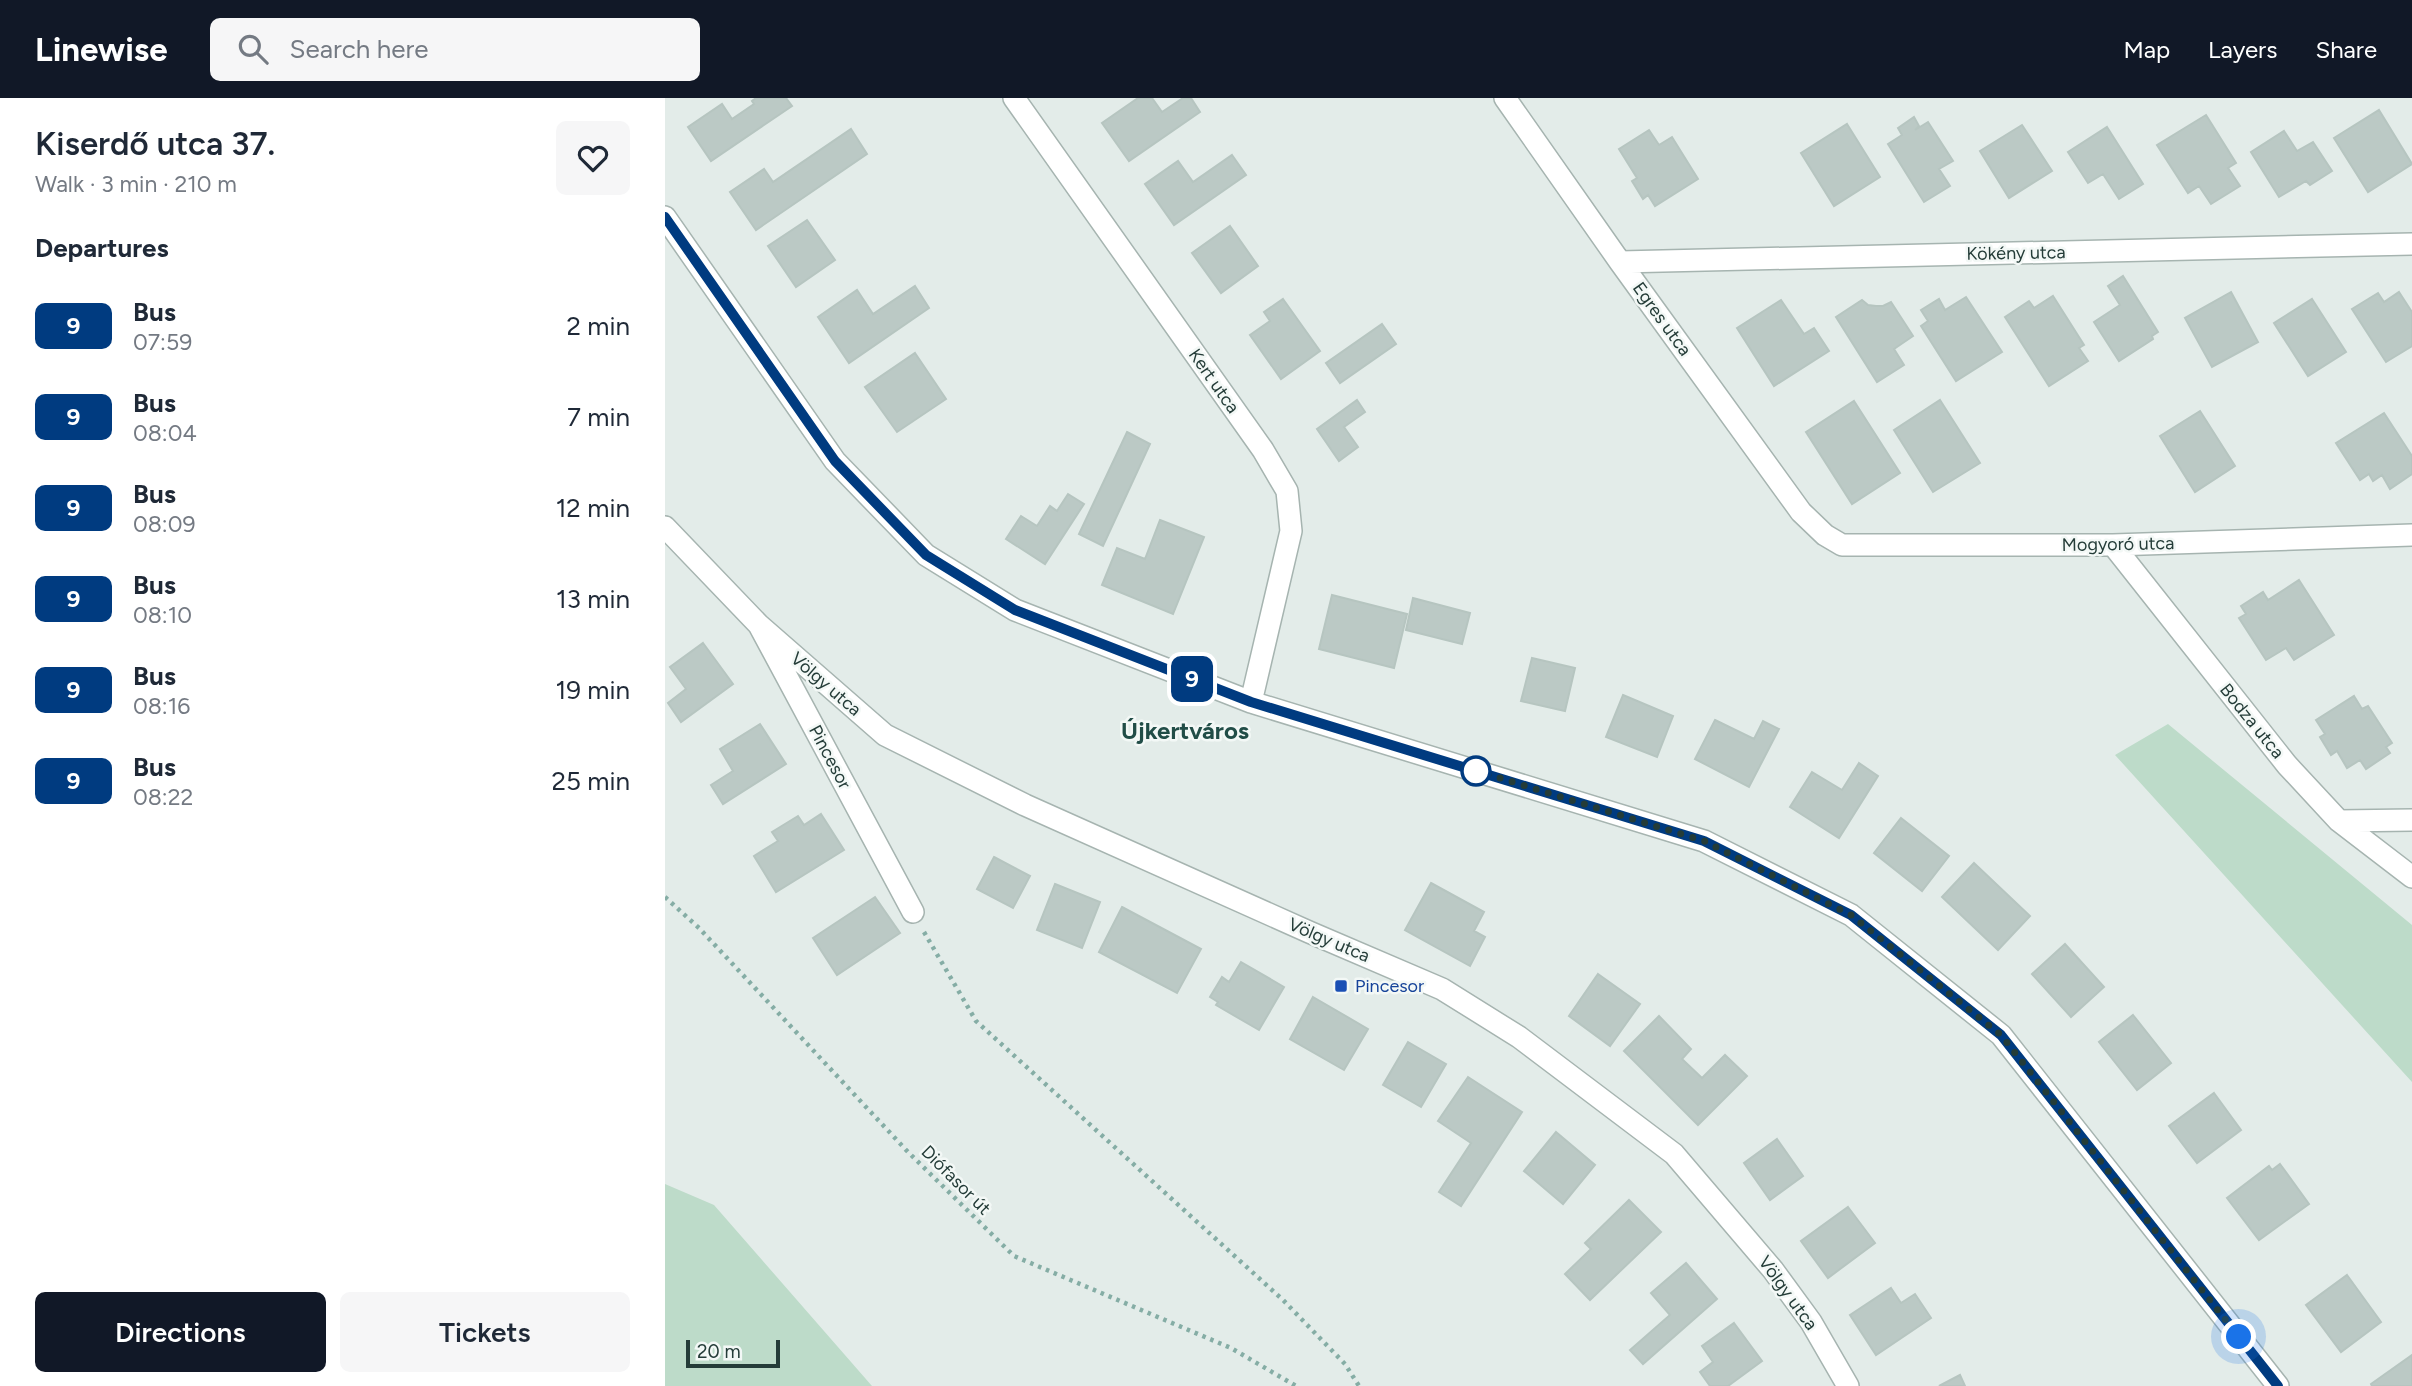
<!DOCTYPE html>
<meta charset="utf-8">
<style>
body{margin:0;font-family:Figtree,sans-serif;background:#f6f6f7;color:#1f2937;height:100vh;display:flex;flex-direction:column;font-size:26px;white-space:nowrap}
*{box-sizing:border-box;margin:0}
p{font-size:23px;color:#747a83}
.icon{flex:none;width:38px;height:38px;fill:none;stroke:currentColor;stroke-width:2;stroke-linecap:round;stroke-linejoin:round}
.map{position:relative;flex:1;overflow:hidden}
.details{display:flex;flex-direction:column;background:#fff;width:665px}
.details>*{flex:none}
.badge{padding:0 14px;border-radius:10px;font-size:24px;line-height:46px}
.scale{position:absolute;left:21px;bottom:18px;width:94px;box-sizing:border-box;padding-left:7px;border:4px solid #243c38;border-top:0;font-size:19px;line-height:24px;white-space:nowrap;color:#243c38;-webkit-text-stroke:5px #f3f8f6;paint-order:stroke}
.you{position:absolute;width:35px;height:35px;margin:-18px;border:5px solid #fff;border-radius:50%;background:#1a73e8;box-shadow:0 0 0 10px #1a73e833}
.map>.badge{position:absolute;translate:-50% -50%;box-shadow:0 0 0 4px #fff}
h2{padding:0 35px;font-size:26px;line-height:63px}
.round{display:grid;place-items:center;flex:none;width:74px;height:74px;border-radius:10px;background:#f6f6f7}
.overview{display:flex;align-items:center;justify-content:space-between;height:119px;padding:0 35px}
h1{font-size:33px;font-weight:600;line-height:52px}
.primary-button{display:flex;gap:14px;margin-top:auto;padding:14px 35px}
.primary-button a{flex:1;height:80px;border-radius:10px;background:#111827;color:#fff;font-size:28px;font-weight:600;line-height:80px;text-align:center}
.primary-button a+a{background:#f6f6f7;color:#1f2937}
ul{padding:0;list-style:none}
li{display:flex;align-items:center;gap:21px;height:91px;padding:0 35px}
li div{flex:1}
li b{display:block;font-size:26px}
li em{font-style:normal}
li .badge{min-width:77px;font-weight:700;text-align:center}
header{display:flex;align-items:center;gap:42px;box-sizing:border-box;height:98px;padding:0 35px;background:#111827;color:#fff}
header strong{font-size:33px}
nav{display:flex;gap:38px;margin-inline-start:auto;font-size:24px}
.search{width:490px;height:63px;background:#f6f6f7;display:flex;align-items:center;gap:18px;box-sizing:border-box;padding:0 24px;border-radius:10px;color:#747a83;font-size:26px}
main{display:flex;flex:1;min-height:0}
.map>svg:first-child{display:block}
</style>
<header>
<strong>Linewise</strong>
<div class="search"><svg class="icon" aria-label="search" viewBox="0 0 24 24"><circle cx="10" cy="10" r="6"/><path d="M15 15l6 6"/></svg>Search here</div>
<nav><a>Map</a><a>Layers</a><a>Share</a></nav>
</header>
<main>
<section class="details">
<div class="overview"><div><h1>Kiserdő utca 37.</h1><p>Walk · 3 min · 210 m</p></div><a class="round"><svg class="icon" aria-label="heart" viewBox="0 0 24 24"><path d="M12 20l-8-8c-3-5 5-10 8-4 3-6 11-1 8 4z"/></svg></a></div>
<h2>Departures</h2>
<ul>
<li><span class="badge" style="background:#003b80;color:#fff">9</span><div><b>Bus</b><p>07:59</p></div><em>2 min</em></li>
<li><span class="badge" style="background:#003b80;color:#fff">9</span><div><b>Bus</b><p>08:04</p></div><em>7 min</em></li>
<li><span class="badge" style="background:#003b80;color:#fff">9</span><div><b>Bus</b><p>08:09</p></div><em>12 min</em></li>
<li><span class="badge" style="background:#003b80;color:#fff">9</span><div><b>Bus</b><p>08:10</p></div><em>13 min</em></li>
<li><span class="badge" style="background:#003b80;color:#fff">9</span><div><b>Bus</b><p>08:16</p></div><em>19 min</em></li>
<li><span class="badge" style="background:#003b80;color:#fff">9</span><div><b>Bus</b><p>08:22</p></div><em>25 min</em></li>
</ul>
<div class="primary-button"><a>Directions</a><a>Tickets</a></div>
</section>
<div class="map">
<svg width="1747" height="1288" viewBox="0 0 1747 1288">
<rect width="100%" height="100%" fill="#e3ece9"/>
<path fill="#bddbc9" d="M1503,626L1747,827V984L1450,657Z
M0,1086L49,1107L207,1288H0Z"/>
<path fill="#bbc9c5" stroke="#b6c5c0" stroke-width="2" d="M91,0H121L127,8L46,63L23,29L57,6L67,21L89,6L87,3Z
M473,0H487L497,14L518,0H526L535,14L464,63L437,25Z
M1714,12L1747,66L1703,94L1669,40Z
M1541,17L1571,65L1563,70L1575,88L1546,106L1534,88L1523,95L1492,47Z
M1249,19L1254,28L1250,32L1263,24L1288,63L1274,71L1285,88L1259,104L1223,46L1237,37L1233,30Z
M1182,26L1215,79L1169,108L1136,55Z
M1357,27L1387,73L1344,100L1315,53Z
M1442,29L1478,86L1454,101L1438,76L1423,85L1403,54Z
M186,31L202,56L91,132L65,94L99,71L108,84Z
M984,32L994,47L1007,39L1033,81L990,108L983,97L978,101L967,83L972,80L954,51Z
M1619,33L1632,53L1648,44L1667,73L1645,87L1641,83L1614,99L1586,54Z
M567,57L581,77L509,127L480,86L513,63L528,84Z
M142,122L170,162L131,189L103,148Z
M565,128L593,168L556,195L527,155Z
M1458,178L1493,234L1487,238L1488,241L1454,263L1429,224L1455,207L1443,188Z
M250,188L264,210L184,265L153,219L192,192L208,216Z
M1566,194L1593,244L1547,269L1520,220Z
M1734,194L1747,214V248L1721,264L1687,211L1713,195L1719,204Z
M1388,198L1419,247L1414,250L1423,263L1384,288L1340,219L1364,203L1369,210Z
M1301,199L1337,254L1291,283L1256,228L1263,223L1256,212L1274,201L1280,212Z
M618,201L655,253L616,281L585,237L605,223L599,214Z
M1647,201L1681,254L1643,278L1609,225Z
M1116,202L1139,236L1149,230L1164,253L1109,288L1072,230Z
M1197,202L1203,207L1211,208H1218L1226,204L1248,238L1229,251L1239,267L1212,284L1171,219Z
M717,226L731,246L675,285L661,265Z
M250,255L281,301L232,334L200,289Z
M692,302L700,314L679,329L693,349L674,363L652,331Z
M1275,302L1315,365L1268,394L1229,332Z
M1189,303L1235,375L1187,406L1141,334Z
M1535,313L1570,368L1530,394L1495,338Z
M1719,315L1747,358V376L1725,391L1717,377L1708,383L1704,376L1695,382L1671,345Z
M462,334L485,346L438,448L414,436Z
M403,396L419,406L380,466L341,441L356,418L372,428L385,408L392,413Z
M495,422L539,439L508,516L437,487L452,450L480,461Z
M1634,482L1669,537L1629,562L1621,550L1601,562L1574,520L1581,516L1576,508L1598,494L1603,502Z
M667,497L742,516L729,570L654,551Z
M748,500L805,515L797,546L741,532Z
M38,545L68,586L16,624L3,605L21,591L5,569Z
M867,560L910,570L900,613L856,603Z
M958,597L1008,618L992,659L941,639Z
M1689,598L1697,611L1703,608L1727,645L1721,649L1725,655L1701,671L1695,662L1682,670L1672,653L1666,657L1655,639L1660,636L1651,622Z
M1050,622L1089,641L1098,623L1114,631L1084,689L1030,661Z
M95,626L121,666L58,706L46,687L68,673L55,651Z
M1194,665L1213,678L1174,740L1125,709L1147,674L1177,692Z
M156,716L179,752L111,794L89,758L113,743L107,734L133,718L139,727Z
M1236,720L1284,758L1257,793L1209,755Z
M329,759L365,778L348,810L312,791Z
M1309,765L1365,818L1333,852L1277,799Z
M766,785L819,814L809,833L820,839L805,868L740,832Z
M390,786L435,804L417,850L372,832Z
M210,799L235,835L172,877L148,840Z
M457,809L536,851L512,895L434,854Z
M1400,846L1439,889L1406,919L1367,876Z
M576,864L619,889L594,932L551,907L553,904L545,899L557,879L564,884Z
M933,876L975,906L945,948L904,918Z
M648,899L703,931L679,972L625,941Z
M1468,917L1506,965L1472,992L1434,944Z
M994,918L1026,951L1017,961L1037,980L1060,957L1082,978L1033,1027L959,953Z
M743,944L781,966L756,1009L718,987Z
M803,979L857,1014L796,1108L774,1094L806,1045L773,1023Z
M1549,995L1576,1032L1532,1065L1504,1028Z
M891,1034L930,1067L898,1106L859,1073Z
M1112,1041L1138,1078L1105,1102L1079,1065Z
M1615,1066L1644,1106L1594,1142L1562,1100L1604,1068L1607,1072Z
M964,1102L996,1134L925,1202L900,1176L926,1151L920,1145Z
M1183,1109L1210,1145L1163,1180L1136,1143Z
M1021,1165L1052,1201L978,1266L965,1252L1005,1217L986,1195Z
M1682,1177L1716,1224L1676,1254L1641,1207Z
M1226,1190L1236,1205L1250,1196L1266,1220L1211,1257L1185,1217Z
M1069,1225L1097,1263L1063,1288H1045L1035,1274L1048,1264L1037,1248Z
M1747,1257V1288H1707L1706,1286Z
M1295,1277L1300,1288H1274Z"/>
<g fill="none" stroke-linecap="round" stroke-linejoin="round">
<g stroke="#a6b4b0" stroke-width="24">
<path id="minor" d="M349,0L598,352L622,393L626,433L586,604
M840,0L955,164L1136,414L1160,437L1177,447H1448L1747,437
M0,119L170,363L261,457L350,512L586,604L1039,743L1186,817L1336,937L1613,1288
M955,164L1747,146
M0,429L94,527L248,814
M1448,447L1622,667L1674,723L1747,779
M94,527L220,637L360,707L644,834L777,891L854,939L1009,1056L1108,1172L1146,1224L1183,1288
M1674,723L1747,722"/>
</g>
<path stroke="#85ada5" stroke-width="4.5" stroke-dasharray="3.5 5" stroke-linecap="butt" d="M0,799L34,830L243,1054L349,1158L566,1250L631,1288
M259,834L311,923L618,1202L680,1266L694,1288"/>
<use href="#minor" stroke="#fff" stroke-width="21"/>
</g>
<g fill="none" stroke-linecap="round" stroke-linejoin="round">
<g stroke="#fff" stroke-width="16">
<path id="line" d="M0,119L170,363L261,457L350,512L586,604L1039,743L1186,817L1336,937L1613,1288"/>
</g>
<use href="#line" stroke="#003b80" stroke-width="10"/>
<path stroke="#243c38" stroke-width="7" stroke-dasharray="0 12.6" d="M811,673L799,669L1039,743L1186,817L1336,937L1574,1239"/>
</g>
<circle fill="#fff" stroke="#003b80" stroke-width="3.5" cx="811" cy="673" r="14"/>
<rect fill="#1a4fb4" stroke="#f3f8f6" stroke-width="2.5" x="669" y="881" width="14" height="14" rx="3.5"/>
<g text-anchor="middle" stroke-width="5" stroke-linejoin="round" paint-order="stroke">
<g font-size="18" fill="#243c38" stroke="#f3f8f6">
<text transform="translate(1351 155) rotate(-1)" y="6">Kökény utca</text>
<text transform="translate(997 221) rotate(54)" y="6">Egres utca</text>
<text transform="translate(549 283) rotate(55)" y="6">Kert utca</text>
<text transform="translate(1453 446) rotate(-1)" y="6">Mogyoró utca</text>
<text transform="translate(161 586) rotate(41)" y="6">Völgy utca</text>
<text transform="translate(1587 623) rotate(51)" y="6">Bodza utca</text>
<text transform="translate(165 659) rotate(62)" y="6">Pincesor</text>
<text transform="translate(664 842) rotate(23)" y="6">Völgy utca</text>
<text transform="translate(291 1082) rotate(45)" y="6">Diófasor út</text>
<text transform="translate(1123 1195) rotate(54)" y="6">Völgy utca</text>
</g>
<g font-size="18" fill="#164399" stroke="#f3f8f6" text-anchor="start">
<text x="690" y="894">Pincesor</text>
</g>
<g font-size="24" font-weight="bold" fill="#214d47" stroke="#f3f8f6">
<text x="520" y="641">Újkertváros</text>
</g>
</g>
</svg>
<div class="scale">20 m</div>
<div class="you" style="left:1574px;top:1239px"></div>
<b class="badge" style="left:527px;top:581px;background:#003b80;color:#fff">9</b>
</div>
</main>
